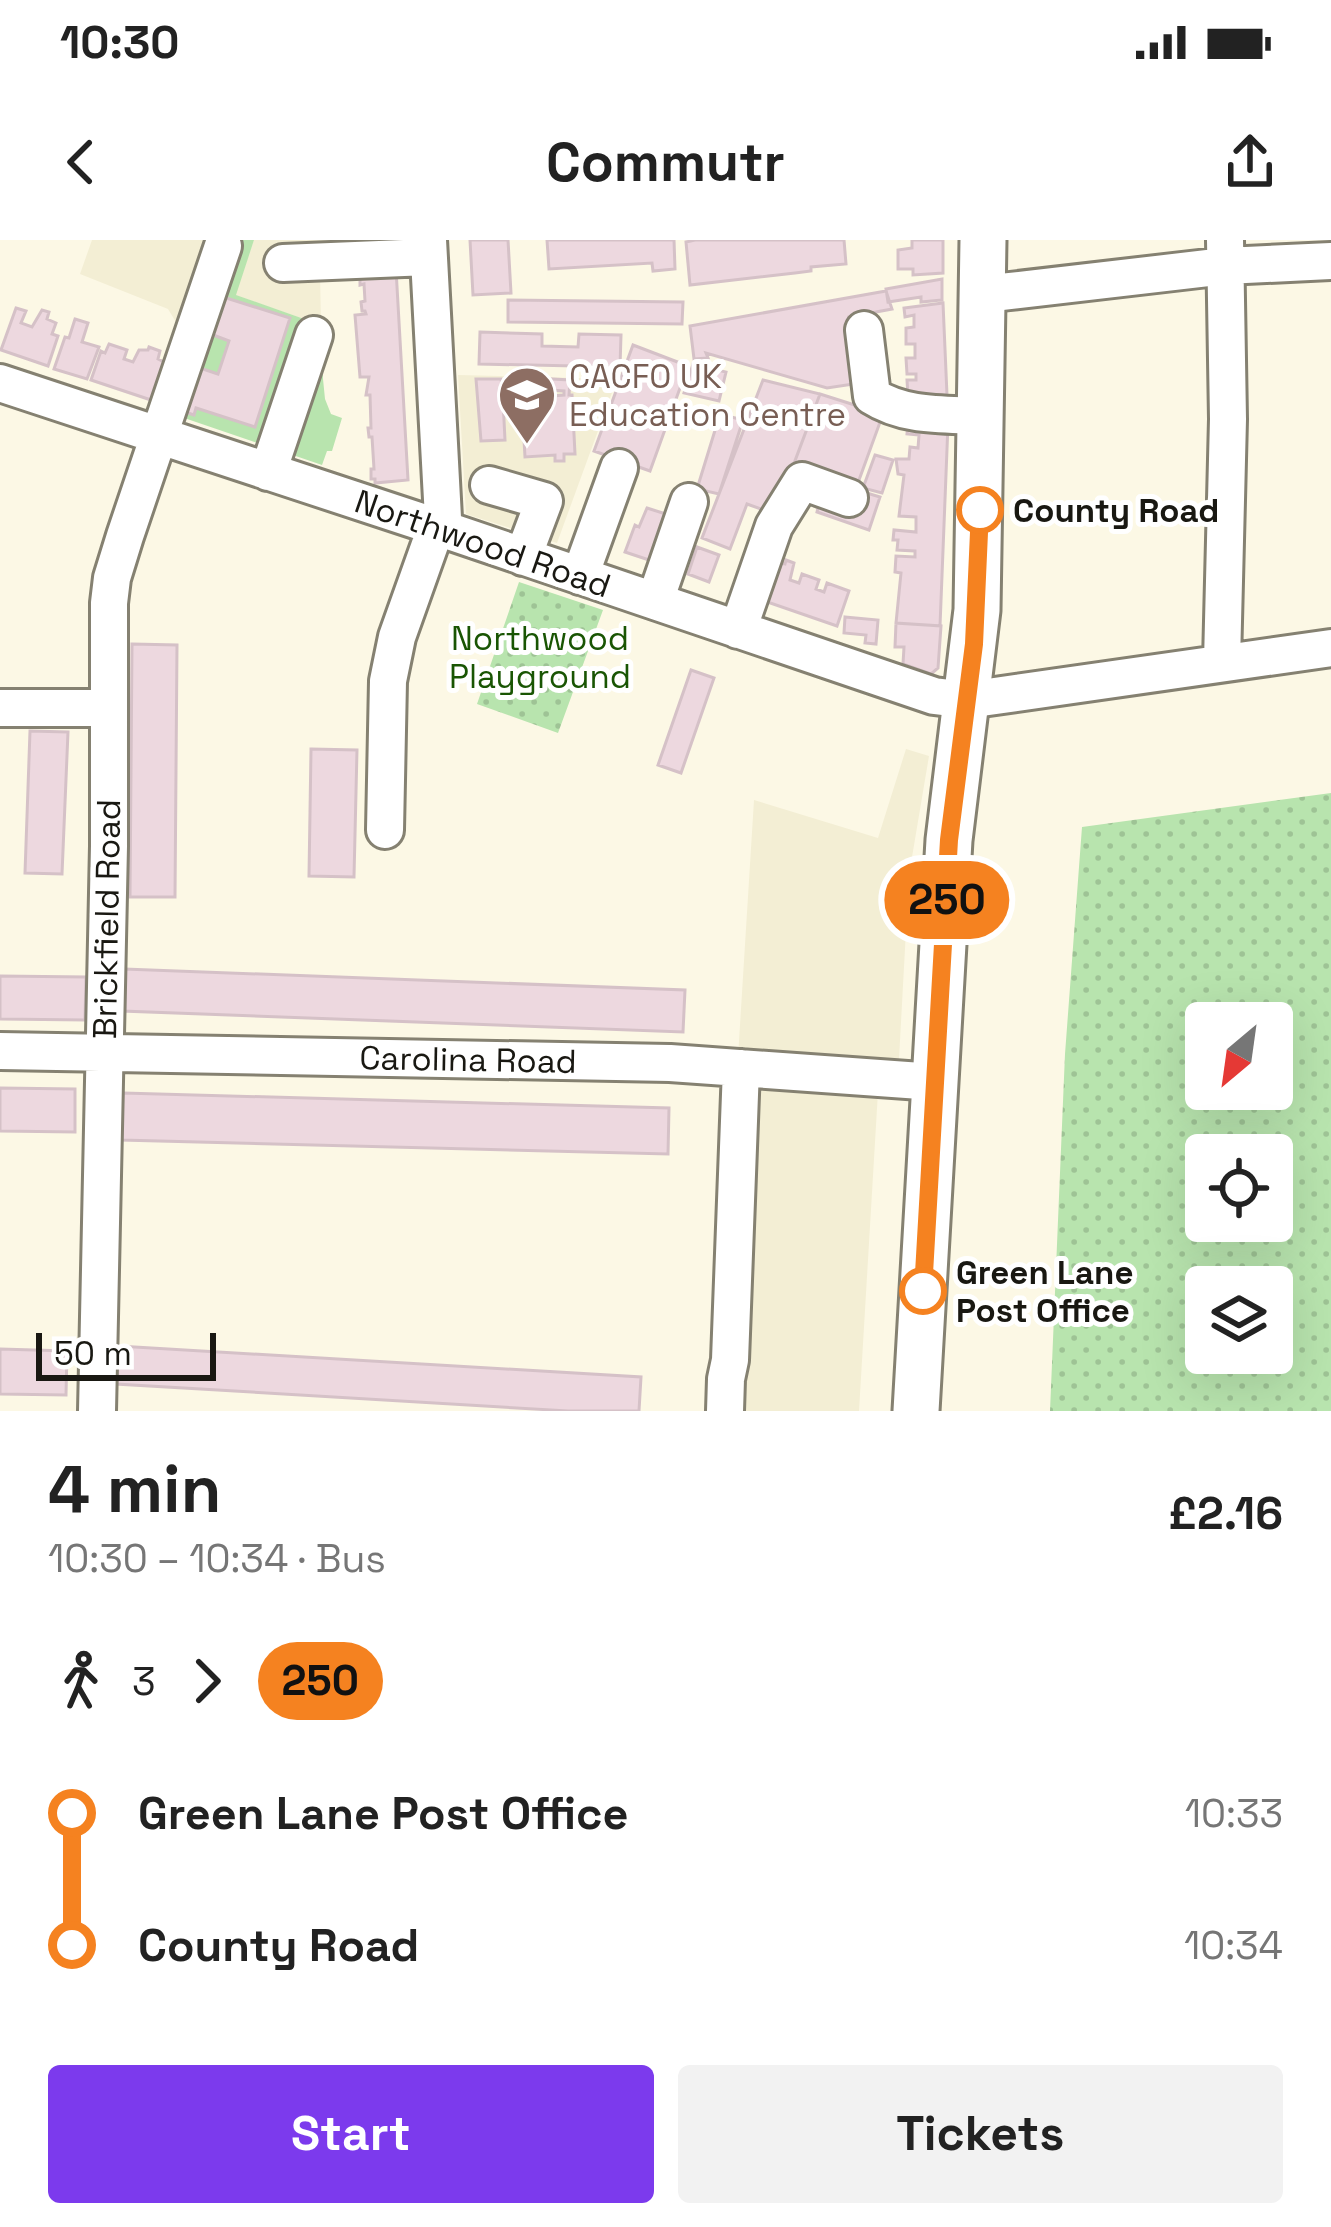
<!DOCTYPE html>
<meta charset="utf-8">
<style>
body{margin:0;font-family:"Space Grotesk",sans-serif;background:#f2f2f2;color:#222;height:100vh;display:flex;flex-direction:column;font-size:45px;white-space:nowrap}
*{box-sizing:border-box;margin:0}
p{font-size:39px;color:#767676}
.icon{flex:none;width:66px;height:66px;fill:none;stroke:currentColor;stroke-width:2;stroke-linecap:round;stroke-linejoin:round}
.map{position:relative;height:1171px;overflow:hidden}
.details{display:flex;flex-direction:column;background:#fff;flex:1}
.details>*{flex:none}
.badge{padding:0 24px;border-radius:39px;font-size:42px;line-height:78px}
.needle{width:78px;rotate:209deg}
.controls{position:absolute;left:1185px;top:762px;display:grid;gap:24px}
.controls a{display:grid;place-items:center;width:108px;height:108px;border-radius:12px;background:#fff;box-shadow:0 12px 48px #0002;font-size:60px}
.scale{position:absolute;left:36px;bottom:30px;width:180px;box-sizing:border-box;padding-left:12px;border:6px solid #191812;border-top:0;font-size:33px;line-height:42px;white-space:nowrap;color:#191812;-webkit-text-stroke:9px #fff;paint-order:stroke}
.map>.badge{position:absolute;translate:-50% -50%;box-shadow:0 0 0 6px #fff}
.legs{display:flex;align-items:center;gap:18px;height:132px;padding:0 48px;font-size:39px}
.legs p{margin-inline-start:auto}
.head{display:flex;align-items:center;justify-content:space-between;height:204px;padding:0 48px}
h1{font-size:66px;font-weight:700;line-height:90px}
.action{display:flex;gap:24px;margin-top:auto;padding:24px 48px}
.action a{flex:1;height:138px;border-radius:12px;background:#7c3aed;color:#fff;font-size:48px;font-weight:700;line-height:138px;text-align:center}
.action a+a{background:#f2f2f2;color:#222}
ul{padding:0 48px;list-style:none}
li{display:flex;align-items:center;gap:42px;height:132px;font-size:45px}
li i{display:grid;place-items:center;width:18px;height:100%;margin:0 15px;background:currentColor}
li i::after{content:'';width:30px;height:30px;margin:-15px;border:9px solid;border-radius:50%;background:#fff}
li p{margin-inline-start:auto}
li:first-child i{background:linear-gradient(#0000 50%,currentColor 0)}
li:last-child i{background:linear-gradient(currentColor 50%,#0000 0)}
.status{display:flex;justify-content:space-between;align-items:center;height:84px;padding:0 60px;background:#fff;direction:ltr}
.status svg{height:33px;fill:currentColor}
header{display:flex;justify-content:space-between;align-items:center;height:156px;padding:0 48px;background:#fff;font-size:54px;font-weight:700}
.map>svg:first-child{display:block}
</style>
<div class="status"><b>10:30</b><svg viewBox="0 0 49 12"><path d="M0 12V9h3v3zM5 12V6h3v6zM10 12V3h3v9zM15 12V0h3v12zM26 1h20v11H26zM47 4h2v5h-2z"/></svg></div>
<header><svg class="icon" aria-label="back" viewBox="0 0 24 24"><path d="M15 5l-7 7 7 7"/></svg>Commutr<svg class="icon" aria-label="share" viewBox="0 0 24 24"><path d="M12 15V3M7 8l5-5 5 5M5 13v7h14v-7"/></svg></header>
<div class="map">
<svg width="1331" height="1171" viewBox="0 0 1331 1171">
<defs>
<pattern id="park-dots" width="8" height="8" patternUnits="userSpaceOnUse" patternTransform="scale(3)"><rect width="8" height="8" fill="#b8e4ae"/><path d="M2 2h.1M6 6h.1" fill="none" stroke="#9ec395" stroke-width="1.8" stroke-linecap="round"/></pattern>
</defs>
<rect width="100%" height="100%" fill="#fcf8e5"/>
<path fill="#f3eed4" d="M92,0H209L179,87L168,69L80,34Z
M254,0H407L320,33L321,85L235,55Z
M458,135L617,139L557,303L466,274Z
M906,509L929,516L909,635L899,819L880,818L859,1171H716L754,560L878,598Z"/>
<path fill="#b8e4ae" d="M209,0H254L236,55L321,85L323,139L325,159L331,174L342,178L332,211H327L322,225L152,167Z"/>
<path fill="url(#park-dots)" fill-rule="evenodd" d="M519,342L603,370L558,493L477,464Z
M1331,553V1171H1050L1065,814L1082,587ZM1206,783H1272V849H1206ZM1206,915H1272V981H1206ZM1206,1047H1272V1113H1206Z"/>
<path fill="#edd8df" stroke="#d5c1c7" stroke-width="3" d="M470,0H508L511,53L473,55Z
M547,0H674L675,29L653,31L652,23L549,29Z
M695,0H844L846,24L811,27V31L795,33L690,45L686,2Z
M912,0H943V33L913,35V29H898V10L912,8Z
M396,29L408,240L375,243V239H371V229H374L372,197H369L368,188H371L370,155H366L369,137H360L355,75L366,74L365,71H362L361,62L365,61L364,44L360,45V35Z
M942,39V60L921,62V57L888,62L886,49Z
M886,51L892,69L849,77L860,143L827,148L706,113L708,118L694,119L690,86Z
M220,56L290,78L255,187L196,168L194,175L182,171L197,127L218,134L229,101L208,93Z
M508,60L683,62L682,84L508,82Z
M943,63L947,155L908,156L907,140H916V134H907L906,118H915V104H906V88L914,87V75L905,77L904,68Z
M16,68L26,71L21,83L32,87L42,70L49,72L47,79L56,83L52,94L58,96L48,126L1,110Z
M75,79L88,83L82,102L99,107L87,139L54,129L65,97L69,98Z
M480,92L542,94V106L578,107L579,94L621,95L620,127L479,124Z
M109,104L127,110L124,119L133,122L139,110H148L149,107L160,111L158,119L166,123L154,161L91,140L101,111L105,113Z
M633,105L688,126L650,231L594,211Z
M693,124L726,132L719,161L684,153Z
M534,138L570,140L569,155H572L575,214H564V221H555V215L525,217L523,182L533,181L534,177L522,178L521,170L506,171L505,160H503L505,200L481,201L476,139H501L502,146L539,152V157L564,155V151L534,149Z
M763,140L820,154L775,274L747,264L730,309L702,298Z
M820,154L883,174L855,251L792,229Z
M720,174L743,180L719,254L697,249Z
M908,183L948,184L940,386L896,383L901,333L895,332L896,316L915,317V311L897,310L898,300H893L894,290L916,292V277L899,276L904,235L898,234L896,219H909L910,207L918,208L919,195L907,194Z
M875,215L893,220L882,253L863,248Z
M857,250L880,257L869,290L817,272L818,268L814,266L818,254Z
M647,268L666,274L655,322L625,312L635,285L639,287Z
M697,307L719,315L709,342L688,334Z
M786,320L794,323L790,340L799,343L802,334L819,340L816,349L824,352L827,343L849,351L837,386L759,359L777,322L785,324Z
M845,377L878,380L876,404L865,403L866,395L844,393Z
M896,383L941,386L938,428L931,434L903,424L904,407H895Z
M132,404L177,405L175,657H130Z
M691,430L714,438L681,533L658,525Z
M30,491L68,492L62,634L25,633Z
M311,509L357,510L354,637L309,636Z
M124,729L685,750L683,792L122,771Z
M0,736L86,737L85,780L0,779Z
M0,848L75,849V892L0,891Z
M123,853L669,868L668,914L121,900Z
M118,1106L641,1137L639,1171H568L116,1144Z
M0,1109L67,1111L66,1155L0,1154Z"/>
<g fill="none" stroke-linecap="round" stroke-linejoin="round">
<g stroke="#858171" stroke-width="42">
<path id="minor" d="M283,23L428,17
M983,52H1001L1225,26L1331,21
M864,90L872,156C905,177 943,174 980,176
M0,143L437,287L934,456L967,460L1331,408
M268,232L314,95
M489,245L544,261L523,317
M580,336L619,228
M655,361L689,262
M738,390L774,286L802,241L849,258
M1222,422L1228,179L1225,0
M0,468H109
M385,590L388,441L397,397L433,296L443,278L428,0
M0,811L670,823L935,842
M97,1171L109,606V363L112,338L125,296L223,6
M725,1171L726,1139L730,1120L741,828"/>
</g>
<g stroke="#858171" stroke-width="51">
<path id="major" d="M916,1171L949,600L977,370L983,0"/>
</g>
<use href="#minor" stroke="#fff" stroke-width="36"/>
<use href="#major" stroke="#fff" stroke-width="45"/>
</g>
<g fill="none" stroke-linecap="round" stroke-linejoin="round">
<g stroke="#fff" stroke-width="27">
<path id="line-1" d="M923,1051L949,600L974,404L980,270"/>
</g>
<use href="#line-1" stroke="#f58220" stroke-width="18"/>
</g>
<defs>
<g id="school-pin" transform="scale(3)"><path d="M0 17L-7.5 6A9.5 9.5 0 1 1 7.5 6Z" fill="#8d6e63" stroke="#fff"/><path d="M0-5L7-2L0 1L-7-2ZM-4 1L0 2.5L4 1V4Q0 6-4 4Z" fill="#fff"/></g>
</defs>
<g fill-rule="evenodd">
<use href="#school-pin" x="527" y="155"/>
</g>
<g fill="#fff" stroke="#f58220" stroke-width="6">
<circle cx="980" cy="270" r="21"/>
<circle cx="923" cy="1051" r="21"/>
</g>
<g text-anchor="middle" stroke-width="10" stroke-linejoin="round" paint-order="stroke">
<g font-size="33" fill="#785e54" stroke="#fff" text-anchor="start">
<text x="569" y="148">CACFO UK<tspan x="569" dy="38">Education Centre</tspan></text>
</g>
<g font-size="33" font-weight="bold" fill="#191812" stroke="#fff" text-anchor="start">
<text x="1013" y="282">County Road</text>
<text x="956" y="1044">Green Lane<tspan x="956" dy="38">Post Office</tspan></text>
</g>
<g font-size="33" fill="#191812" stroke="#fff">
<text transform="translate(483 303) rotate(19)" y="12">Northwood Road</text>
<text transform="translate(106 679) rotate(-89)" y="12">Brickfield Road</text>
<text transform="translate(468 819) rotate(1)" y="12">Carolina Road</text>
</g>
<g font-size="33" fill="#195503" stroke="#fff">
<text x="540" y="410">Northwood<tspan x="540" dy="38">Playground</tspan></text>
</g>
</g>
</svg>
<div class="controls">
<a><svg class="needle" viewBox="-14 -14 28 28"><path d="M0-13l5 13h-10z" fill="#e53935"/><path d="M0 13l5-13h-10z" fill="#767676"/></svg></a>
<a><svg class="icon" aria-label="locate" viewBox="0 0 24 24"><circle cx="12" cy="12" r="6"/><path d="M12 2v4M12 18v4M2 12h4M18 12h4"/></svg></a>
<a><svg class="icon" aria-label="layers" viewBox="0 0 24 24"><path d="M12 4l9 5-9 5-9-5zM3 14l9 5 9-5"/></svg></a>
</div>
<div class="scale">50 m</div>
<b class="badge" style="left:947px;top:660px;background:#f58220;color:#111">250</b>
</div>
<section class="details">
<div class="head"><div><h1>4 min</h1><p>10:30 – 10:34 · Bus</p></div><b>£2.16</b></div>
<div class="legs"><svg class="icon" aria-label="walk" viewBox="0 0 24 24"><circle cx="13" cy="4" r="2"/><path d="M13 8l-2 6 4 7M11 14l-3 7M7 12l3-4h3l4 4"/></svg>3<svg class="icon" aria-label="forward" viewBox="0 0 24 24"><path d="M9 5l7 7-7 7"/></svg><b class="badge" style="background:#f58220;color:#111">250</b></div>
<ul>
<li><i style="color:#f58220"></i><b>Green Lane Post Office</b><p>10:33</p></li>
<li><i style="color:#f58220"></i><b>County Road</b><p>10:34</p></li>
</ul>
<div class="action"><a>Start</a><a>Tickets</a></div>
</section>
